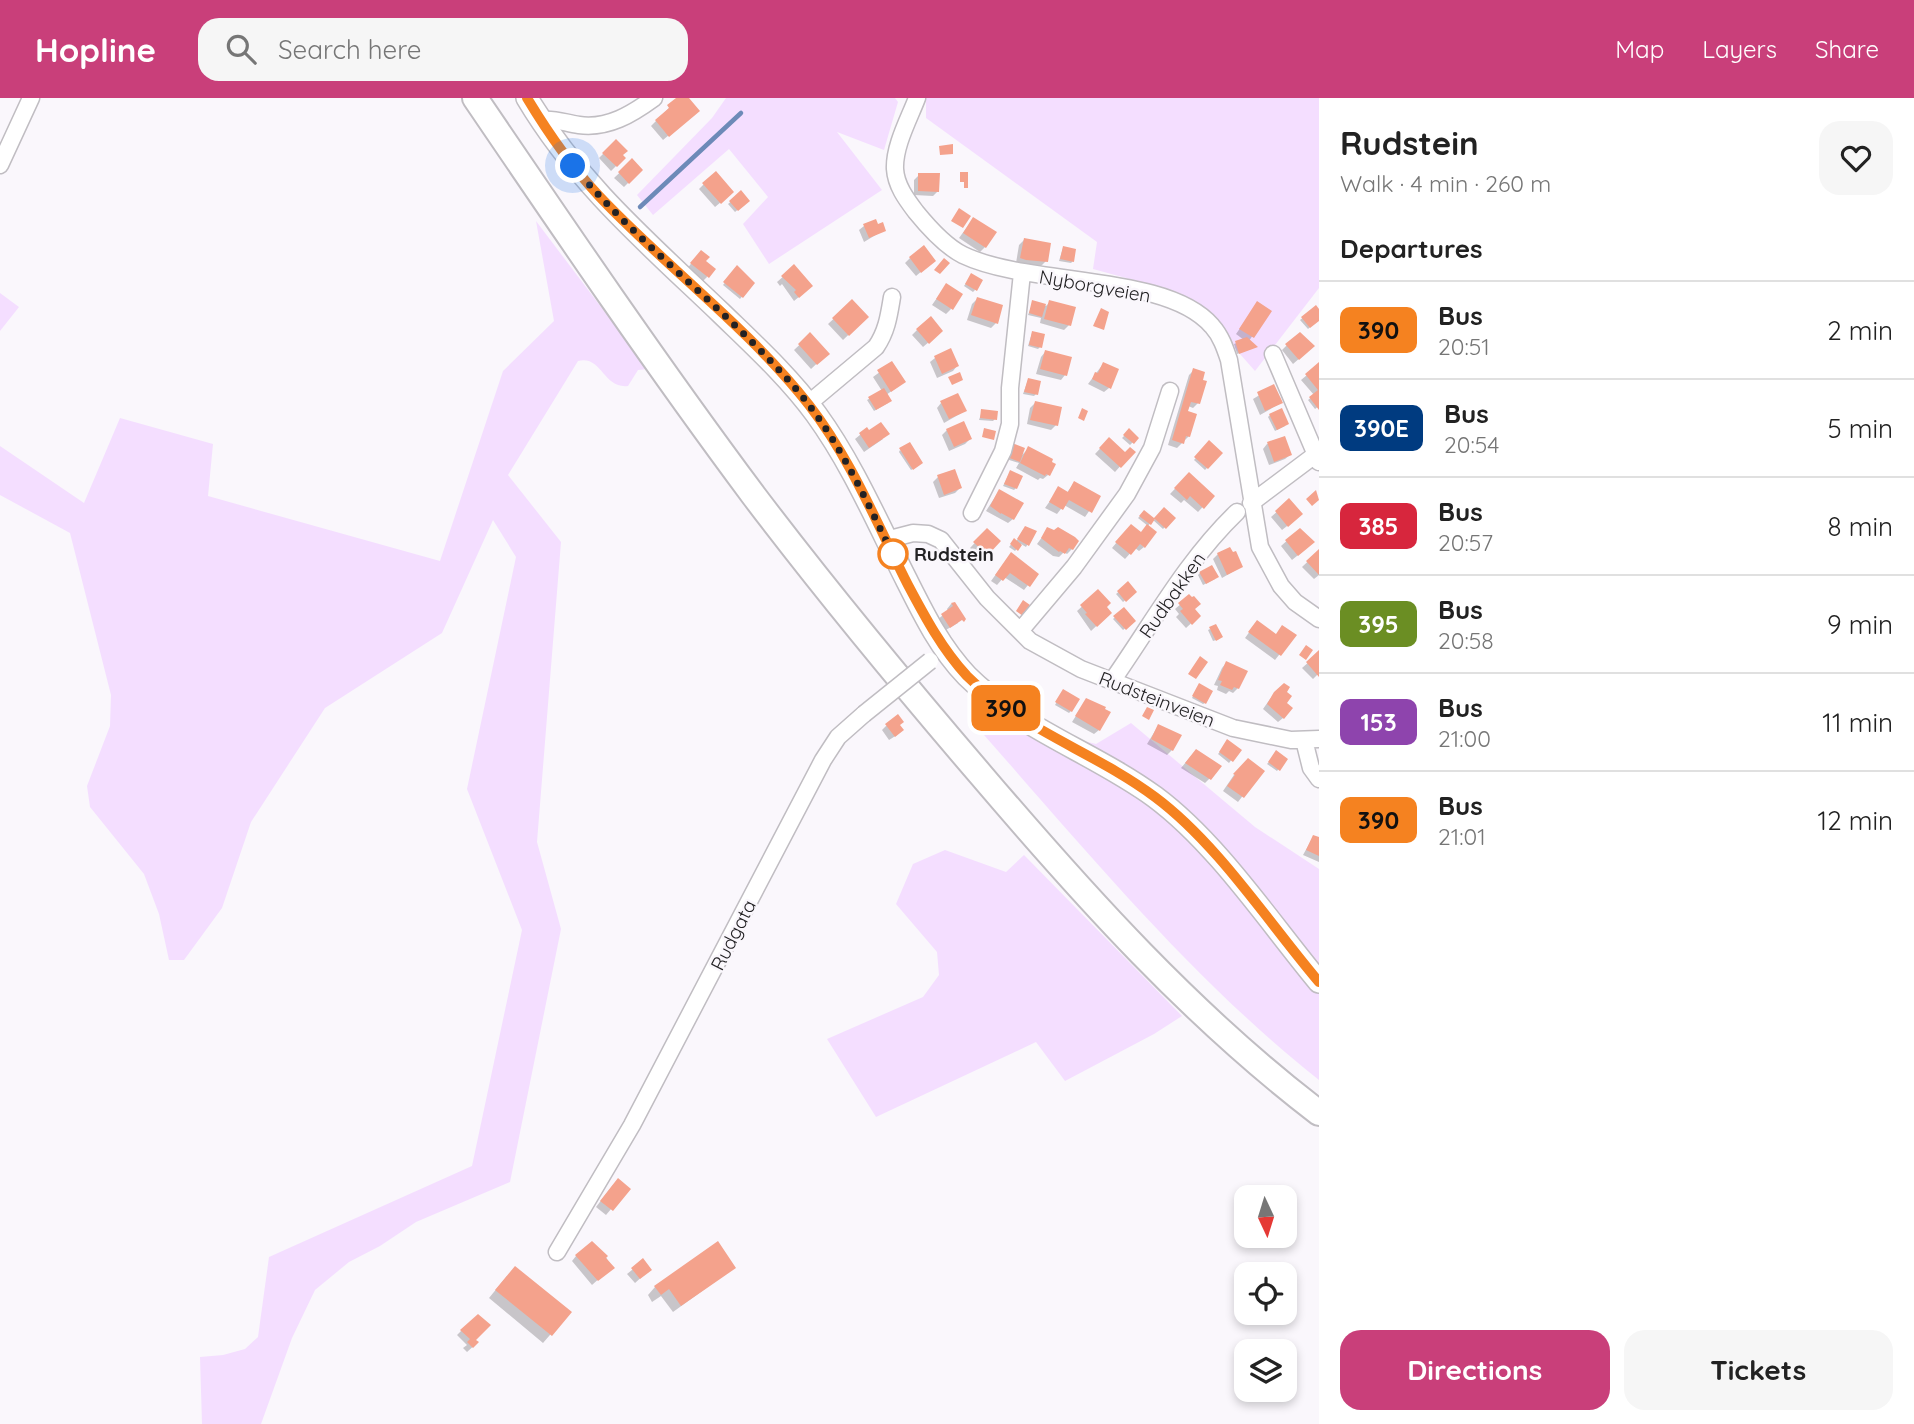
<!DOCTYPE html>
<meta charset="utf-8">
<style>
body{margin:0;font-family:Quicksand,sans-serif;background:#f6f6f6;color:#222;height:100vh;display:flex;flex-direction:column;font-size:26px;white-space:nowrap}
*{box-sizing:border-box;margin:0}
p{font-size:23px;color:#767676}
.icon{flex:none;width:38px;height:38px;fill:none;stroke:currentColor;stroke-width:2;stroke-linecap:round;stroke-linejoin:round}
.map{position:relative;flex:1;overflow:hidden}
.drawer{display:flex;flex-direction:column;background:#fff;width:595px}
.drawer>*{flex:none}
.badge{padding:0 14px;border-radius:10px;font-size:24px;line-height:46px}
.needle{width:46px;rotate:176deg}
.controls{position:absolute;left:1234px;top:1087px;display:grid;gap:14px}
.controls a{display:grid;place-items:center;width:63px;height:63px;border-radius:14px;background:#fff;box-shadow:0 4px 10px #0003;font-size:35px}
.you{position:absolute;width:35px;height:35px;margin:-18px;border:5px solid #fff;border-radius:50%;background:#1a73e8;box-shadow:0 0 0 10px #1a73e833}
.map>.badge{position:absolute;translate:-50% -50%;box-shadow:0 0 0 4px #fff}
h2{padding:0 21px;font-size:26px;line-height:63px}
.round{display:grid;place-items:center;flex:none;width:74px;height:74px;border-radius:21px;background:#f6f6f6}
.head{display:flex;align-items:center;justify-content:space-between;height:119px;padding:0 21px}
h1{font-size:33px;font-weight:700;line-height:52px}
.button{display:flex;gap:14px;margin-top:auto;padding:14px 21px}
.button a{flex:1;height:80px;border-radius:21px;background:#c93f7a;color:#fff;font-size:28px;font-weight:700;line-height:80px;text-align:center}
.button a+a{background:#f6f6f6;color:#222}
ul{padding:0;list-style:none}
li{display:flex;align-items:center;gap:21px;height:98px;padding:0 21px;border-top:2px solid #e0e0e0}
li div{flex:1}
li b{display:block;font-size:26px}
li em{font-style:normal}
li .badge{min-width:77px;font-weight:700;text-align:center}
header{display:flex;align-items:center;gap:42px;box-sizing:border-box;height:98px;padding:0 35px;background:#c93f7a;color:#fff}
header strong{font-size:33px}
nav{display:flex;gap:38px;margin-inline-start:auto;font-size:24px}
.search{width:490px;height:63px;background:#f6f6f6;display:flex;align-items:center;gap:18px;box-sizing:border-box;padding:0 24px;border-radius:21px;color:#767676;font-size:26px}
main{display:flex;flex:1;min-height:0}
.map>svg:first-child{display:block}
</style>
<header>
<strong>Hopline</strong>
<div class="search"><svg class="icon" aria-label="search" viewBox="0 0 24 24"><circle cx="10" cy="10" r="6"/><path d="M15 15l6 6"/></svg>Search here</div>
<nav><a>Map</a><a>Layers</a><a>Share</a></nav>
</header>
<main>
<div class="map">
<svg width="1319" height="1326" viewBox="0 0 1319 1326">
<rect width="100%" height="100%" fill="#faf7fc"/>
<path fill="#f4deff" d="M726,0H895L898,4L884,52L837,34L882,92L769,166L743,126L768,99L729,51L653,117L637,97L712,20Z
M926,0H1319V190L1255,273L1201,212L1170,192L1093,171L1097,144L926,20Z
M536,123L648,271L638,272L628,288C603,291 602,257 578,263L508,377L561,444L537,744L561,831L510,1084L416,1124L380,1148L349,1164L315,1192L292,1240L261,1326H202L200,1259L223,1257L245,1251L258,1239L269,1159L472,1068L522,832L467,691L516,459L493,422L442,535L325,610L251,724L222,810L184,862H169L159,816L144,776L90,709L87,688L110,628L111,597L70,435L0,397V348L84,405L120,320L213,346L208,398L440,463L503,273L554,223Z
M0,195L19,209L0,233Z
M982,617L1096,646L1131,625L1255,729L1319,771V982C1193,882 1090,757 984,637Z
M945,752L1006,774L1024,757L1182,918L1154,936L1065,983L1036,944L876,1019L827,941L923,899L939,877L937,854L896,806L913,766Z"/>
<path fill="#0003" d="M679,0H687L693,17L663,42L651,28Z
M616,43L624,60L611,73L599,60Z
M632,63L641,72L624,89L614,80Z
M919,77L938,93L933,98L914,97V82Z
M704,86L727,99L715,109L699,91Z
M741,95L748,103L735,114L728,106Z
M973,121L985,149L980,154L959,140Z
M864,128L884,132L864,144L859,132Z
M1024,142L1046,163L1041,168L1016,165L1019,147Z
M1063,150L1073,163L1071,165L1059,163Z
M696,159L704,163L707,179L703,183L687,171Z
M910,160L929,167L916,178L905,165Z
M794,169L806,193L794,203L782,186L780,188L777,184Z
M737,170L753,185L740,201L723,187Z
M970,179L975,192L973,194L964,188Z
M946,187L951,211L946,216L932,207Z
M977,201L996,225L991,230L967,222L972,206Z
M852,204L867,219L843,242L828,226Z
M1033,204L1046,208L1050,204L1069,227L1064,232L1040,225L1041,220L1028,217Z
M1257,206L1269,213L1249,243L1256,249L1237,256L1234,246L1244,242L1236,236Z
M1316,209L1319,214V221L1308,231L1300,222Z
M917,232L936,238L923,249L912,237Z
M1032,235L1040,249L1038,251L1028,248Z
M810,237L827,256L811,271L794,252Z
M1287,247L1308,253L1293,266L1282,252Z
M950,252L957,268L953,273L937,280L930,264L935,260Z
M1045,254L1065,277L1061,282L1036,276L1041,259Z
M892,265L899,288L886,297L888,305L874,313L867,302L882,293L873,279Z
M1103,266L1109,290L1104,294L1088,286Z
M1319,267V308L1315,311L1308,302L1314,297L1301,282Z
M1194,272L1198,305L1193,310L1188,308L1186,314L1189,338L1177,350L1168,347L1189,277Z
M1028,282L1036,296L1034,298L1023,296Z
M1273,289L1281,305L1260,317L1253,301Z
M941,305L965,313L944,325L937,310Z
M1035,305L1056,327L1051,332L1027,326L1030,310Z
M982,313L995,321L993,323L979,322Z
M1270,317L1285,328L1275,333L1268,319Z
M866,332L883,341L864,354L855,341Z
M947,332L970,341L965,346L949,353L942,337Z
M1129,333L1137,340L1130,347L1122,340Z
M1284,340L1290,357L1285,361L1269,367L1263,351L1267,346Z
M1109,341L1125,356L1133,354L1115,374L1095,356Z
M1209,345L1221,355L1205,372L1194,362Z
M1010,349L1020,359L1029,350L1048,377L1043,381L1040,380L1038,382L1016,370L1019,365L1006,361Z
M900,352L919,367L911,372L899,354Z
M1010,374L1016,390L1014,392L1003,388Z
M1189,376L1213,398L1198,414L1184,402L1181,405L1170,396Z
M938,379L960,390L955,395L939,400L933,384Z
M1074,385L1099,399L1085,419L1064,407L1057,416L1045,410L1059,390L1066,396Z
M999,393L1013,421L1008,425L986,413Z
M1289,403L1296,421L1282,432L1271,419Z
M1164,412L1173,420L1163,431L1153,422L1148,428L1138,420L1144,414L1154,422Z
M1048,431L1072,451L1067,456L1064,454L1059,459L1053,458L1037,446Z
M987,432L999,443L982,461L970,450Z
M1023,432L1034,434L1026,449L1021,446L1015,453L1009,449L1014,443L1016,444Z
M1299,432L1308,449L1292,462L1281,448Z
M1126,433L1144,449L1139,453L1135,450L1125,461L1112,450Z
M1319,453V477L1314,481L1302,469Z
M1218,456L1241,469L1222,480L1213,461Z
M1007,461L1028,487L1024,492L1004,479L997,487L991,483Z
M1200,475L1215,481L1203,487L1198,477Z
M1128,486L1135,494L1123,504L1116,496Z
M1098,494L1104,509L1110,515L1091,533L1077,513Z
M1189,499L1193,511L1199,518L1186,530L1176,519L1179,516L1175,511Z
M951,506H954L958,525L944,533L937,522L948,513L947,511Z
M1124,511L1134,523L1123,532L1113,521Z
M1253,529L1275,537L1294,538L1275,562L1245,540Z
M1210,531L1219,541L1213,543L1208,532Z
M1319,555V575L1313,581L1302,570Z
M1226,565L1238,590L1233,595L1229,593L1226,596L1217,592L1218,588L1214,587L1222,570Z
M1284,587L1283,620L1278,624L1263,611L1270,601Z
M1198,589L1205,605L1203,606L1192,600Z
M1062,595L1071,613L1069,615L1055,607Z
M1086,602L1099,632L1094,636L1072,624Z
M898,627L897,637L889,642L882,632L886,628Z
M1158,628L1172,652L1167,657L1147,646Z
M1228,644L1239,652L1229,665L1218,656Z
M1277,655L1286,661L1277,673L1267,666Z
M1191,658L1210,680L1205,685L1181,670Z
M1262,673L1238,704L1223,693L1236,674Z
M1313,739L1319,741V764L1303,757Z
M613,1087L628,1091L606,1117L596,1109Z
M602,1153L612,1169L592,1187L572,1163L576,1158Z
M643,1163L645,1176L635,1185L627,1176Z
M734,1170L673,1214L661,1198L652,1204L648,1197L655,1189Z
M507,1178L569,1215L543,1245L489,1200Z
M468,1226L477,1245L467,1254L463,1250L467,1247L457,1237Z"/>
<g fill="none" stroke-linecap="round" stroke-linejoin="round">
<path stroke="#6d8ab8" stroke-width="4.5" d="M640,109L741,15"/>
</g>
<path fill="#f4a28c" d="M676,0H689L700,13L669,39L655,22L669,10L667,7Z
M616,41L628,53L623,57L626,60L617,69L602,55Z
M953,46V56L940,57L939,48Z
M632,60L643,72L629,86L618,74Z
M716,73L734,94L721,106L702,85Z
M960,74H968V90H964V84H960Z
M918,75H940L939,94L918,93Z
M741,92L750,103L738,113L729,103Z
M959,110L971,118L963,130L951,123Z
M973,119L997,134L986,150L963,135Z
M876,121L878,126L883,124L886,133L869,140L863,126Z
M1024,140L1051,145L1048,164L1026,162L1020,160Z
M924,147L936,163L921,175L909,159Z
M1063,148L1076,151L1074,164L1060,161Z
M701,152L710,159L706,163L716,171L709,180L690,165Z
M944,160L950,165L940,176L934,172Z
M794,166L813,188L799,200L794,194L796,192L781,178Z
M737,167L755,185L743,200L723,184Z
M971,175L983,182L977,193L965,186Z
M946,185L963,196L953,212L936,201Z
M977,199L1003,207L998,226L971,217Z
M852,201L869,219L849,238L832,220Z
M1032,202L1046,206L1042,219L1029,215Z
M1049,202L1076,209L1071,228L1044,221Z
M1257,203L1272,213L1254,240L1239,231Z
M1316,207L1319,211V223L1310,230L1301,219Z
M1101,210L1109,214L1104,232L1093,228Z
M931,218L943,233L929,246L916,231Z
M1032,233L1045,236L1042,250L1029,247Z
M810,234L830,256L817,267L798,246Z
M1300,234L1315,248L1299,262L1285,246Z
M1247,239L1258,249L1239,256L1235,243Z
M951,250L959,268L942,276L934,258Z
M1045,252L1072,259L1067,278L1040,271Z
M892,263L906,284L891,294L877,272Z
M1103,264L1119,271L1111,291L1092,281L1095,274L1098,275Z
M1319,264V312L1309,299L1318,292L1305,276Z
M1193,270L1205,274L1203,282L1207,283L1200,306L1191,304L1188,313L1197,316L1190,339L1186,338L1184,346L1172,342Z
M960,274L963,282L952,287L948,279Z
M1028,280L1041,283L1038,297L1024,294Z
M1274,286L1283,305L1265,313L1257,294Z
M884,290L892,303L876,312L868,299Z
M958,295L967,313L949,321L940,303Z
M1035,303L1062,309L1058,328L1030,322Z
M1082,310L1088,313L1084,323L1078,320Z
M1282,310L1289,326L1277,332L1269,316Z
M981,311L998,313L997,322L980,320Z
M964,323L972,341L954,349L946,331Z
M881,324L890,336L869,350L859,335L867,329L869,332Z
M984,330L996,333L994,342L982,339Z
M1129,330L1139,340L1134,346L1123,337Z
M1285,338L1292,357L1274,364L1267,344Z
M1109,339L1125,354L1130,349L1136,354L1121,370L1099,350Z
M1209,342L1223,355L1208,371L1194,359Z
M910,344L923,365L913,372L899,350Z
M1012,345L1025,350L1020,364L1007,359Z
M1028,348L1053,361L1052,364L1056,366L1050,378L1046,376L1045,378L1020,365Z
M955,371L962,390L944,397L937,377Z
M1010,372L1023,378L1017,391L1004,386Z
M1189,374L1215,398L1204,411L1190,398L1187,402L1174,390Z
M1074,383L1101,398L1092,415L1069,402L1063,412L1049,404L1058,388L1068,394Z
M999,391L1024,405L1014,422L1001,415V416L990,408Z
M1316,392L1319,402L1312,408L1306,401Z
M1289,400L1303,416L1288,429L1275,413Z
M1164,409L1176,420L1166,431L1155,421L1151,427L1139,418L1144,412L1154,420Z
M1131,426L1141,434L1147,426L1157,434L1145,450L1140,446L1131,457L1115,444Z
M1025,428L1037,433L1029,448L1017,441Z
M1047,429L1054,432L1058,429L1075,439L1079,443L1073,452L1069,450L1065,456L1060,453L1059,454L1041,440Z
M987,430L1001,443L988,457L973,444Z
M1300,430L1315,444L1298,458L1285,442Z
M1014,440L1022,447L1018,453L1010,446Z
M1230,449L1233,454L1236,453L1243,469L1227,477L1217,455Z
M1319,451V477L1306,463Z
M1011,454L1039,476L1030,489L1010,475L1003,483L995,477Z
M1212,467L1219,479L1206,486L1199,474Z
M1128,483L1137,494L1126,504L1117,493Z
M1098,491L1111,505L1107,509L1112,515L1097,529L1085,516L1087,515L1080,507Z
M1189,496L1192,499L1194,498L1201,506L1195,511L1201,518L1192,527L1180,513L1183,511L1178,505Z
M1023,502L1030,507L1023,518L1016,513Z
M955,504L966,521L964,524L962,522L950,530L941,516L953,508L951,505Z
M1124,509L1136,523L1126,532L1113,518Z
M1257,522L1276,536L1282,527L1297,537L1281,558L1248,534Z
M1216,526L1223,539L1216,543L1209,529Z
M1306,547L1313,552L1306,562L1299,557Z
M1319,552V579L1306,564Z
M1200,558L1208,564L1196,581L1188,576Z
M1226,563L1248,573L1239,591L1234,589L1232,592L1220,587L1222,583L1218,582Z
M1199,585L1213,593L1206,606L1192,598Z
M1284,585L1290,589L1287,594L1292,598L1287,605L1293,610L1284,621L1267,606L1274,594Z
M1063,591L1080,601L1072,614L1055,604Z
M1086,600L1106,609L1105,611L1111,614L1100,633L1075,618Z
M1147,609L1154,612L1149,622L1142,618Z
M898,616L904,624L900,627L904,632L895,639L885,626Z
M1158,626L1182,637L1173,653L1151,641Z
M1227,641L1242,652L1233,664L1219,654Z
M1196,651L1222,668L1211,682L1185,665Z
M1276,652L1288,661L1280,673L1268,664Z
M1248,660L1265,673L1244,700L1227,688L1235,677L1233,676Z
M1313,737L1319,739V758L1306,752Z
M618,1080L631,1091L613,1113L600,1103Z
M592,1143L608,1158L606,1160L615,1170L598,1183L575,1157Z
M718,1143L736,1170L681,1208L669,1191L661,1197L654,1188Z
M643,1160L652,1172L640,1181L631,1170Z
M515,1168L572,1214L552,1238L495,1192Z
M478,1216L491,1227L476,1242L479,1244L473,1250L467,1244L470,1241L460,1232Z"/>
<g fill="none" stroke-linecap="round" stroke-linejoin="round">
<g stroke="#c0bdc2" stroke-width="19">
<path id="minor" d="M917,0C909,21 894,48 895,71C896,88 907,102 916,114C929,130 945,148 963,157C1030,189 1167,175 1212,228C1221,238 1225,250 1229,262L1260,449L1281,488L1295,504L1319,521
M541,22C555,20 565,25 579,27C608,31 632,16 654,0
M0,67L31,0
M1273,256L1319,364
M808,306L876,249C887,233 889,217 892,199
M1251,405L1319,354
M972,415L1003,353L1010,326V290L1022,175
M886,442L913,435L928,436L941,442L987,500L1030,543L1081,571L1233,630L1291,642L1319,641
M1020,533L1074,469L1127,396L1152,350L1170,293
M1112,583C1152,526 1186,463 1237,414
M1304,642L1311,670L1319,681
M557,1154L632,1027L823,662L838,639L864,616"/>
</g>
<g stroke="#c0bdc2" stroke-width="24">
<path id="major" d="M527,0C578,86 650,147 721,215C754,247 789,279 816,316C853,367 878,426 906,481C923,515 940,550 967,578C1020,631 1095,655 1155,699C1217,745 1270,825 1319,884"/>
</g>
<g stroke="#c0bdc2" stroke-width="28">
<path id="highway" d="M475,0C566,134 657,268 754,398C826,493 903,586 981,677C1085,799 1192,918 1319,1015"/>
</g>
<use href="#minor" stroke="#fff" stroke-width="16"/>
<use href="#major" stroke="#fff" stroke-width="21"/>
<use href="#highway" stroke="#fff" stroke-width="24"/>
<g stroke="#c0bdc2" stroke-width="19" stroke-linecap="butt">
<path id="minor-bridge" d="M864,616L930,563"/>
</g>
<use href="#minor-bridge" stroke="#fff" stroke-width="16"/>
</g>
<g fill="none" stroke-linecap="round" stroke-linejoin="round">
<g stroke="#fff" stroke-width="16">
<path id="line" d="M527,0C548,35 571,68 599,98C666,169 748,229 809,307C851,361 877,426 908,487C925,519 942,551 967,578C1020,631 1095,654 1155,699C1218,746 1268,824 1319,884"/>
</g>
<use href="#line" stroke="#f58220" stroke-width="10"/>
<path stroke="#232224" stroke-width="7" stroke-dasharray="0 12.6" d="M573,68C641,149 727,211 796,291C839,341 866,402 895,461L893,456"/>
</g>
<circle fill="#fff" stroke="#f58220" stroke-width="3.5" cx="893" cy="456" r="14"/>
<g text-anchor="middle" stroke-width="5" stroke-linejoin="round" paint-order="stroke">
<g font-size="19" fill="#232224" stroke="#faf7fc">
<text transform="translate(1095 188) rotate(10)" y="7">Nyborgveien</text>
<text transform="translate(1172 497) rotate(-55)" y="7">Rudbakken</text>
<text transform="translate(1157 601) rotate(21)" y="7">Rudsteinveien</text>
<text transform="translate(733 837) rotate(-63)" y="7">Rudgata</text>
</g>
<g font-size="19" font-weight="bold" fill="#232224" stroke="#faf7fc" text-anchor="start">
<text x="914" y="463">Rudstein</text>
</g>
</g>
</svg>
<div class="controls">
<a><svg class="needle" viewBox="-14 -14 28 28"><path d="M0-13l5 13h-10z" fill="#e53935"/><path d="M0 13l5-13h-10z" fill="#767676"/></svg></a>
<a><svg class="icon" aria-label="locate" viewBox="0 0 24 24"><circle cx="12" cy="12" r="6"/><path d="M12 2v4M12 18v4M2 12h4M18 12h4"/></svg></a>
<a><svg class="icon" aria-label="layers" viewBox="0 0 24 24"><path d="M12 4l9 5-9 5-9-5zM3 14l9 5 9-5"/></svg></a>
</div>
<div class="you" style="left:573px;top:68px"></div>
<b class="badge" style="left:1006px;top:610px;background:#f58220;color:#111">390</b>
</div>
<section class="drawer">
<div class="head"><div><h1>Rudstein</h1><p>Walk · 4 min · 260 m</p></div><a class="round"><svg class="icon" aria-label="heart" viewBox="0 0 24 24"><path d="M12 20l-8-8c-3-5 5-10 8-4 3-6 11-1 8 4z"/></svg></a></div>
<h2>Departures</h2>
<ul>
<li><span class="badge" style="background:#f58220;color:#111">390</span><div><b>Bus</b><p>20:51</p></div><em>2 min</em></li>
<li><span class="badge" style="background:#003b80;color:#fff">390E</span><div><b>Bus</b><p>20:54</p></div><em>5 min</em></li>
<li><span class="badge" style="background:#d7263d;color:#fff">385</span><div><b>Bus</b><p>20:57</p></div><em>8 min</em></li>
<li><span class="badge" style="background:#6b8e23;color:#fff">395</span><div><b>Bus</b><p>20:58</p></div><em>9 min</em></li>
<li><span class="badge" style="background:#8e44ad;color:#fff">153</span><div><b>Bus</b><p>21:00</p></div><em>11 min</em></li>
<li><span class="badge" style="background:#f58220;color:#111">390</span><div><b>Bus</b><p>21:01</p></div><em>12 min</em></li>
</ul>
<div class="button"><a>Directions</a><a>Tickets</a></div>
</section>
</main>
